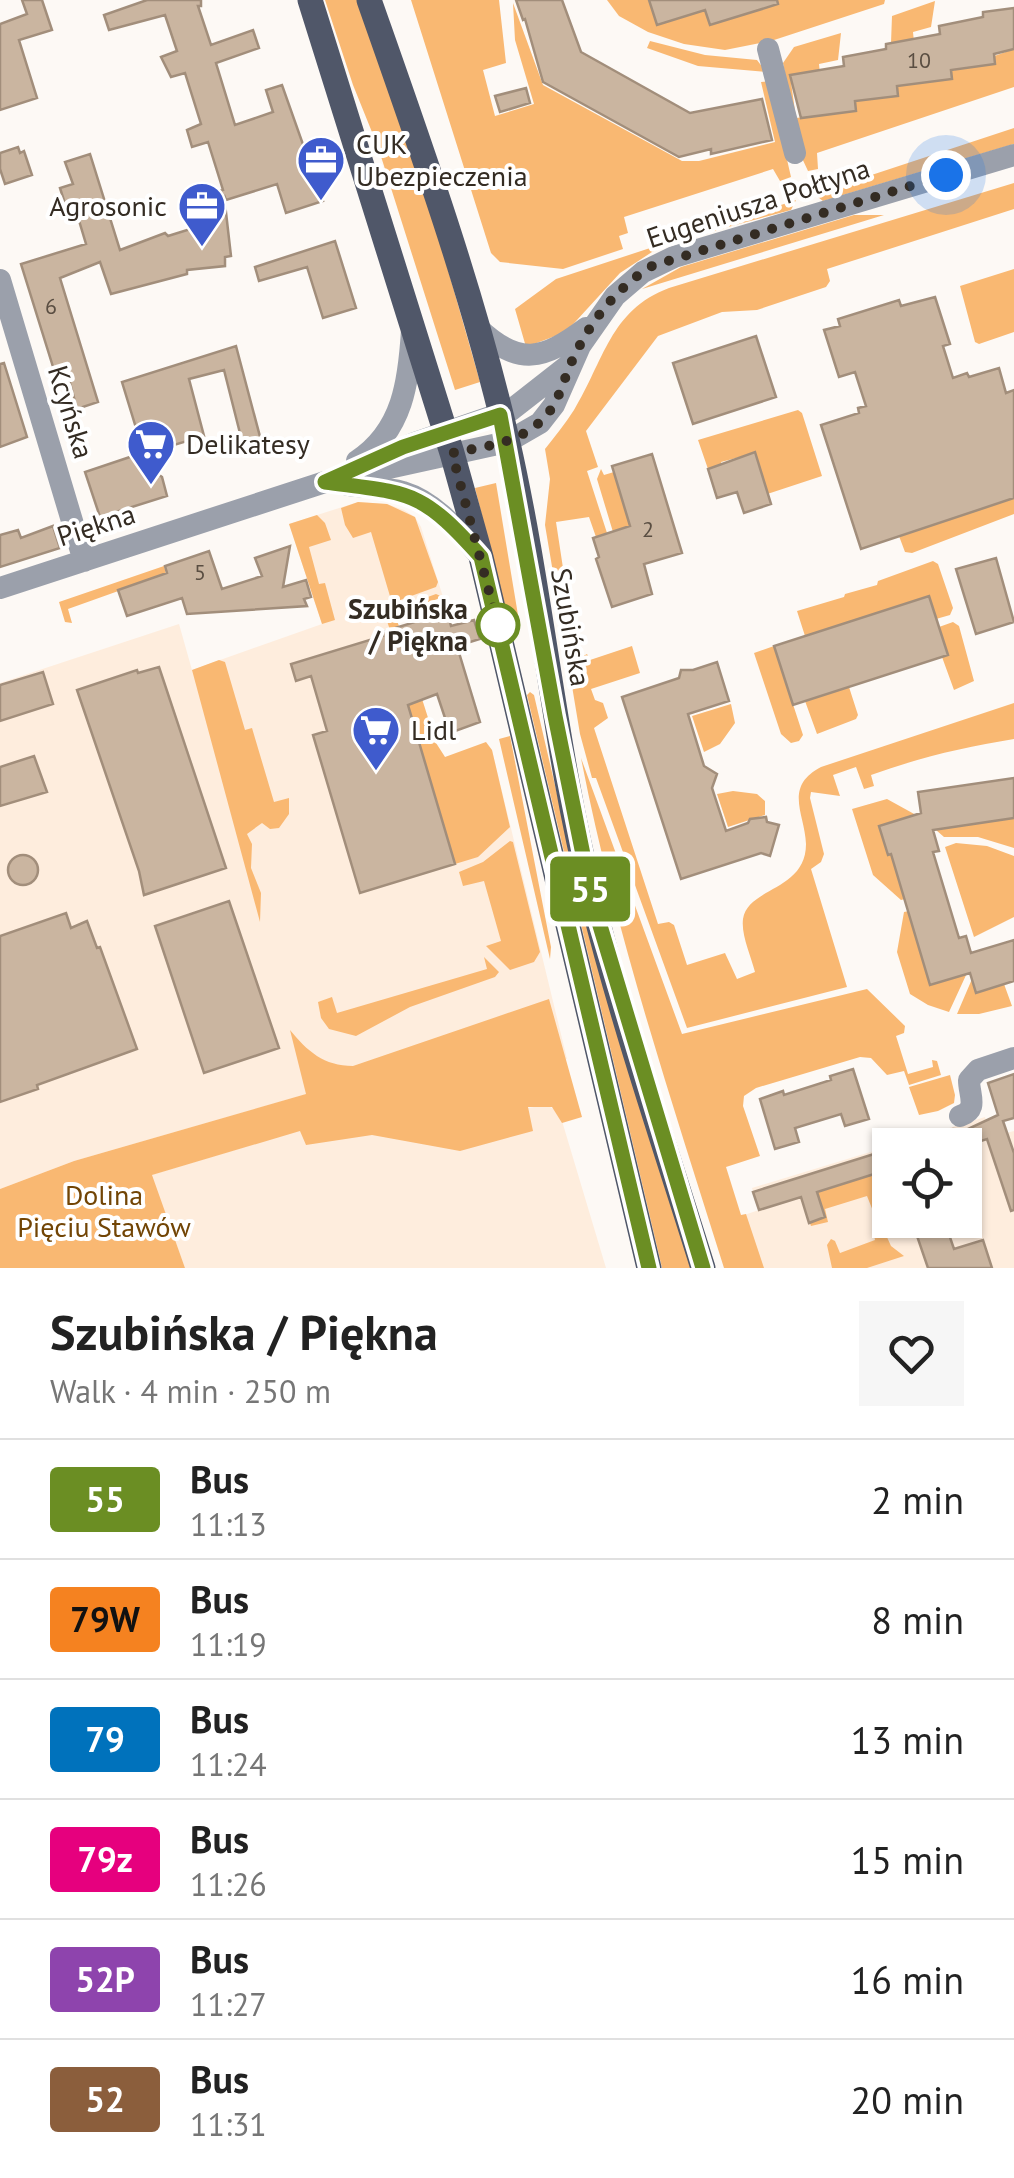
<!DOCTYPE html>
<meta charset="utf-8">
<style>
body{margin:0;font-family:"PT Sans",sans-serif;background:#f6f6f6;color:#222;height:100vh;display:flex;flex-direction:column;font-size:38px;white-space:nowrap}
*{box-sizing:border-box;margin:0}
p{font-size:32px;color:#767676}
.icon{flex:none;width:55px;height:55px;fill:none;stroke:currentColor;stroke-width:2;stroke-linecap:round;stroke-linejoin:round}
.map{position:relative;height:1268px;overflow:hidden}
.drawer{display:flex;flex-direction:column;background:#fff;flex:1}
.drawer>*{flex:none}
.badge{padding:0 20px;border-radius:8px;font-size:35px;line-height:65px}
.buttons{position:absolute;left:872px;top:1128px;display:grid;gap:20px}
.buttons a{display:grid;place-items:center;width:110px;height:110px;border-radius:0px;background:#fff;box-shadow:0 2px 8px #0004;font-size:50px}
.you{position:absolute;width:50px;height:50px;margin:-25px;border:8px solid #fff;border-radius:50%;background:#1a73e8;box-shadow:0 0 0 15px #1a73e833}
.map>.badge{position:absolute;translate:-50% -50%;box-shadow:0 0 0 5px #fff}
.round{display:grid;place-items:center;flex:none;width:105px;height:105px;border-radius:0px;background:#f6f6f6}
.overview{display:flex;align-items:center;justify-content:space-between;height:170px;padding:0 50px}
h1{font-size:48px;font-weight:800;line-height:75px}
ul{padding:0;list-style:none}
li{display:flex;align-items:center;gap:30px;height:120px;padding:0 50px;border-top:2px solid #e0e0e0}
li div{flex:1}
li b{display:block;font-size:38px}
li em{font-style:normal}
li .badge{min-width:110px;font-weight:700;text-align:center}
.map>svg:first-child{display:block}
</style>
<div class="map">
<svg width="1014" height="1268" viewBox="0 0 1014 1268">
<rect width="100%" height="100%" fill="#fdf9f5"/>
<path fill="#feeddd" d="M358,502L387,504L404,510L415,517L421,527L443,597L395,614L436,743L445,757L492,750L567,1059L307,1094L74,1161L0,1189V683L179,624L192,670L322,624L289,524Z
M546,1105L556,1110L562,1121L606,1268H185L151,1175L301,1130L306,1144Z
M985,1117L991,1137L1014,1131V1268H758L741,1216L759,1210L752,1188L890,1146V1220H965V1145H894Z"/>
<path fill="#f9b872" d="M325,0H357L435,224L480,382L455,390L378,147L353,85Z
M411,0H499L506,63L483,70L495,116L534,104L515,40L513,3L543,85L682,161H699L775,142L761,82L769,81L791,177L780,181L773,169L624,217L628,233L619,236L623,249L563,269L500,262L491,253Z
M607,0H649L705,10L710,25L765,0H885L884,4L771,41L725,50L684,44L648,32L619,16Z
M935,1L931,27L913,32L914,42L891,43L892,16Z
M841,33L838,60L819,64L820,74L790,75L796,118L856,111L855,101L897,86L916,84L1014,49V87L817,153L818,169L808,171L801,156L783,63L794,47Z
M650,41L705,55L757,60L766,72L698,66L647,48Z
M1014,128V144L823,201L814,194Z
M1014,183V209L827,269L830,281L826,287L757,310L722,312L658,336L586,431L598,467L587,471L607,533L596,537L589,517L556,522L570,614L576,616L577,620H561L545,525L550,479L545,449C555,436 565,424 574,410C604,361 610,310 669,288Z
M796,200L791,210L684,239L652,252L620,273L566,332L526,347L515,309L556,279Z
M854,215H884L642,289L681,267Z
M1014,269V332L979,344L975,342L960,286Z
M798,410L802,413L822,476L746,501L743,493L765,485L755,453L721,462L722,465L708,469L698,440Z
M601,469L604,475L614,472L630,526L613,532L597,479Z
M496,483L518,615L517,627L508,620L475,488Z
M1014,498V514L912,553L905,552L899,536Z
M358,502L387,504L415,517L438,582L436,587L392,603L371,532L353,538L345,525L341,508Z
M317,515L325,523L331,540L309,547L319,584L325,583L335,620L322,624L289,524Z
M933,561L938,564L953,608L950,615L936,619L928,596L805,636L797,611L844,597L845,594L877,585L878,581Z
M164,566L166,574L68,609L72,623L65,622L59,602Z
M436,594L443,597L395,614L436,743L445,757L486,742L492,750L510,827L478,857L455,864L387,635L391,633L386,618L376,621L375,616Z
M953,622L959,626L974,681L954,690L942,657L948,654L939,627Z
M632,646L640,673L591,689L595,700L603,703L608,718L594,728L658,924L669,922L674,925L687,965L725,953L737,979L755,972C751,956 741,935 743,919C748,887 806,891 806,844C805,814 783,787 821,767L1014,703V739C964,747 918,758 871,775L874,786L864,789L856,767L833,775L840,796L811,792L810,798L824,854L821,862L811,869L847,987L687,1028L596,778H592L580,734L569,668L574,661L587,654L590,660Z
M774,646L803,735L799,741L791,743L781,734L754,653Z
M219,660L225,662L245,730L252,728L274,802L289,798V814L279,828L270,829L262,823L247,834L252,844L251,868L261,893L260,922L192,670Z
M849,687L858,715L856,719L817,734L805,701Z
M530,692L534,695L564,824L691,1268H662L527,695Z
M731,704L735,723L720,744L704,752L692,716Z
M510,736L551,947L550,959L499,739Z
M581,758L682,1034L867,989L905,1026L904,1033L896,1036L908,1074L933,1067L932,1060L937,1061L941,1075L909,1085L904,1071L887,1075L871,1058L860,1057L756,1088L744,1096L743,1106L760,1156L726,1167L741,1215L746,1214L764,1268H724C671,1099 615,932 581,758Z
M733,791L757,794L765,801V815L728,827L717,794Z
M887,799L916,815L879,826L888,854L894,853L905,899L901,900L873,875L852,809Z
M1014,818V848L978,837H944L936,830Z
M510,841L513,842L540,952L534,962L510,970L486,946L501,941L484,881L463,886L459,872L483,862Z
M956,843L987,846L1014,856V917L974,937L945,847Z
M909,911L930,984L967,973L949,1012L928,1005L910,994L897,952L904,912Z
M484,957L499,972L495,977L410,1007L356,1036L329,1029L321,1018L318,1002L332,997L337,1013L487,969Z
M972,979L977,992L1004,984L1012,1006L979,1014H957Z
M549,999L582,1117L562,1123L552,1107H528L533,1131L460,1151L372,1135L306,1145L300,1131L152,1175L185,1268H0V1189L74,1161L306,1094L290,1030C307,1051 324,1066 353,1066Z
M950,1075L955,1095L954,1103L938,1111L919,1115L909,1087Z
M890,1169V1188L882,1191L887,1207L873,1211L867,1196L825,1209L828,1222L811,1226L800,1197Z
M881,1224L891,1246L904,1256L867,1268H832L827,1245L831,1239L835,1241L840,1253L875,1240L872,1226Z"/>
<path fill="#cab5a0" stroke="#a28e7b" stroke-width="2.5" d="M22,0H42L52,30L19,40L37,98L0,110V24L27,14Z
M147,0H201V6H198L211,45L253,30L259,48L216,63L235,125L273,112L266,90L282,85L323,201L286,213L277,184L226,200L224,195L231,256L225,257V266L187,270V274L111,294L100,262L60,278L98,402L77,409L70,383L59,386L21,264L86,244L74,204L66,207L60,188L73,184L65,162L90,154L120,250L165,233L168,236L197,227L186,201L223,190L208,142L192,147L187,130L201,124L185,73L171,77L161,57L177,51L165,15L109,30L104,15Z
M516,0H562L581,52L690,113L762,99L772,140L711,154V149L679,157L543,82L525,19L523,20Z
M649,0H777L778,4L710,25L705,10L657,25Z
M1014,8V49L994,54L995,64L951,70L952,79L897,86L898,96L855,101L856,111L801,118L790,75L844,66L843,57L886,49V44L940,34L939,26L983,17V12Z
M526,88L530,103L500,112L495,96Z
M18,147L20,153L24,151L32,175L5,184L0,169V153Z
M335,241L356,308L323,318L307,267L259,281L255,267Z
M935,297L950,344L943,346L953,378L967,373L969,377L999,368L1006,393L1014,390V498L861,549L821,425L859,413L858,408L866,406L855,372L839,377L824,330L840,326L838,319L899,300L901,306Z
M756,336L776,397L693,424L673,363Z
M236,346L263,448L245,453L224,370L189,379L204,436L144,454L122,382Z
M4,363L27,437L0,447V364Z
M755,452L771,504L744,513L737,492L717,498L708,469Z
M652,454L682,553L644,564L652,594L612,607L596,559L599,557L593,538L630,526L612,466Z
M133,456L162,477L167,496L100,517L85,472Z
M53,526L60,548L0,567V535L18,530L21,538Z
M290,546L283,587L306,580L311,597L304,599L307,606L187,614L182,598L127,616L118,590L167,573L165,566L209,551L222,589L262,576L255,558Z
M996,558L1014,622L976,634L956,569Z
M929,596L948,655L793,705L774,646Z
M447,612L451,626L474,620L480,639L457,646L480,722L450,733L437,694L408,705L455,864L360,893L313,735L327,731L311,676L296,681L291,664L383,636L382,632Z
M717,662L729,701L688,714L704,766L717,774L712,788L726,831L748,823L750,819L766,817L767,822L779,825L770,856L761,853L681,879L622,697L679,678L681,670H693Z
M159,667L226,868L144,895L139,871L77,690L137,670L138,673Z
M43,672L53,704L0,721V685Z
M34,756L47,792L0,806V767Z
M1014,778V818L933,830L939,851L933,852L959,938L966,936L971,953L1014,940V981L976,993L970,973L930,985L891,854L888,855L879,826L921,813L918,792Z
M8 870a15 15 0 1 1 30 0a15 15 0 1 1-30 0Z
M229,901L279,1048L204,1073L155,926Z
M66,913L71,928L87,921L97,948L100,947L137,1049L37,1085L38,1089L0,1102V936Z
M853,1069L869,1119L845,1126L841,1114L795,1128L799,1142L775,1149L760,1099L783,1091L784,1095L831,1080L830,1076Z
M1014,1074V1118L1003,1121L1014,1153V1210L1011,1211L987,1139L968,1145H916L915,1141L953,1129L966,1130L998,1115L988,1083Z
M890,1149V1169L817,1192L825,1217L809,1223L801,1197L759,1210L753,1192Z
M945,1223L954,1249L983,1240L992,1268H928L916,1233Z"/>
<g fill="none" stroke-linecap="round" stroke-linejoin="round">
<path stroke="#9ba0ab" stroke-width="22" d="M768,49L795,153
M0,280L84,561
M478,328C519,367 543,360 586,328
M357,461C403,431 409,381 412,330
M365,464L415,443L511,410L570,364
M348,485C366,488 385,487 403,492C436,502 459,532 481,557
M0,588L325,482L507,442L540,423L554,405L580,346L615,296L643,272L674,257L1014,155
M960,1116C979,1109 969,1096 969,1080L978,1070L1014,1058"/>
<path stroke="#505769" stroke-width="25" d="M310,0L452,453L481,557L649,1268
M369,0C420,145 472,289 507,439C542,591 554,748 592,899C623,1024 665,1146 703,1268"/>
</g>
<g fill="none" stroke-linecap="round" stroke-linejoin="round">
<g stroke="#fff" stroke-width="22">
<path id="line" d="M649,1268L481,557C420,489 412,494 325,482L403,447L500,415L555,716L592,899L703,1268"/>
</g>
<use href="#line" stroke="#6b8e23" stroke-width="15"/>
<path stroke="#342c23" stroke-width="10" stroke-dasharray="0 18" d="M498,625L452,453C482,447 516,444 540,422C559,405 562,383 572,361C590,322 616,288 652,266L946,175"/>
</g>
<defs>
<g id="office-pin" transform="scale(2.5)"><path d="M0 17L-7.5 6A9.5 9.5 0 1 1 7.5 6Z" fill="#3f5bcd" stroke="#fff"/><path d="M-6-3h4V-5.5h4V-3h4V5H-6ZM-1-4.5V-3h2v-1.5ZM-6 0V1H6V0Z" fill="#fff"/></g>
<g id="supermarket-pin" transform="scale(2.5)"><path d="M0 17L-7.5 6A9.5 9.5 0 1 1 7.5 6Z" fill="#3f5bcd" stroke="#fff"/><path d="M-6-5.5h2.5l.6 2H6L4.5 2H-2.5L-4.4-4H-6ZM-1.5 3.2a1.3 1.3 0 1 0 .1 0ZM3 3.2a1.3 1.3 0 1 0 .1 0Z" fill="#fff"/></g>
</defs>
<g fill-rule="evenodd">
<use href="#office-pin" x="321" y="160"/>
<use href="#office-pin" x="202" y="206"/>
<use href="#supermarket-pin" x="151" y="444"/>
<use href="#supermarket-pin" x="376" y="730"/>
</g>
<circle fill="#fff" stroke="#6b8e23" stroke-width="5" cx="498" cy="625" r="20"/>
<g text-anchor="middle" stroke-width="8" stroke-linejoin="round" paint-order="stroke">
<g font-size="22" fill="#5a4e42">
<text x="919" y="68">10</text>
<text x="51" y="314">6</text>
<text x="648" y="537">2</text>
<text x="200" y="580">5</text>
</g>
<g font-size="28" fill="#342c23" stroke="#fff" text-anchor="start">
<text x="356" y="154">CUK<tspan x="356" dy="32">Ubezpieczenia</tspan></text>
<text x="167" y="216" text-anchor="end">Agrosonic</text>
<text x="186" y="454">Delikatesy</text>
<text x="411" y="740">Lidl</text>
</g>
<g font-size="28" fill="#342c23" stroke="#fff">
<text transform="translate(758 203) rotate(-18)" y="10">Eugeniusza Połtyna</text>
<text transform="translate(71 412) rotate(73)" y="10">Kcyńska</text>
<text transform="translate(96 525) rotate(-18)" y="10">Piękna</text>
<text transform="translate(571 627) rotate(80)" y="10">Szubińska</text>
</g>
<g font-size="28" font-weight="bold" fill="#342c23" stroke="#fff" text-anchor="end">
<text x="468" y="619">Szubińska<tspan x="468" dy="32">/ Piękna</tspan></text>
</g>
<g font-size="28" fill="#724505" stroke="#fff">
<text x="104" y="1205">Dolina<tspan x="104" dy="32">Pięciu Stawów</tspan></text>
</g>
</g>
</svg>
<div class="buttons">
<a><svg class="icon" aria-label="locate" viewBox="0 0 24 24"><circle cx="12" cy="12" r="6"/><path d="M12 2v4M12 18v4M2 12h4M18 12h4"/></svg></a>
</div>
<div class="you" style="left:946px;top:175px"></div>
<b class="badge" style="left:590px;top:889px;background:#6b8e23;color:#fff">55</b>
</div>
<section class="drawer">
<div class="overview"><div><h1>Szubińska / Piękna</h1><p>Walk · 4 min · 250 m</p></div><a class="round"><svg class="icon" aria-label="heart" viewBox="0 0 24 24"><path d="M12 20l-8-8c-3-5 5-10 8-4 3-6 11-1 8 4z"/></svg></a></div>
<ul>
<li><span class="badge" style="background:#6b8e23;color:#fff">55</span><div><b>Bus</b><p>11:13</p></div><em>2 min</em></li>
<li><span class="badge" style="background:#f58220;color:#111">79W</span><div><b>Bus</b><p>11:19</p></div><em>8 min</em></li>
<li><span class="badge" style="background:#0072bc;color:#fff">79</span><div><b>Bus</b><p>11:24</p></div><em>13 min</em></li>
<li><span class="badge" style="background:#e6007e;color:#fff">79z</span><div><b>Bus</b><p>11:26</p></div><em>15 min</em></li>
<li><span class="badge" style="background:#8e44ad;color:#fff">52P</span><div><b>Bus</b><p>11:27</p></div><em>16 min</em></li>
<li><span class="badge" style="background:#8b5e3c;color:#fff">52</span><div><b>Bus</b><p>11:31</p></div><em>20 min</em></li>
</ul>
</section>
